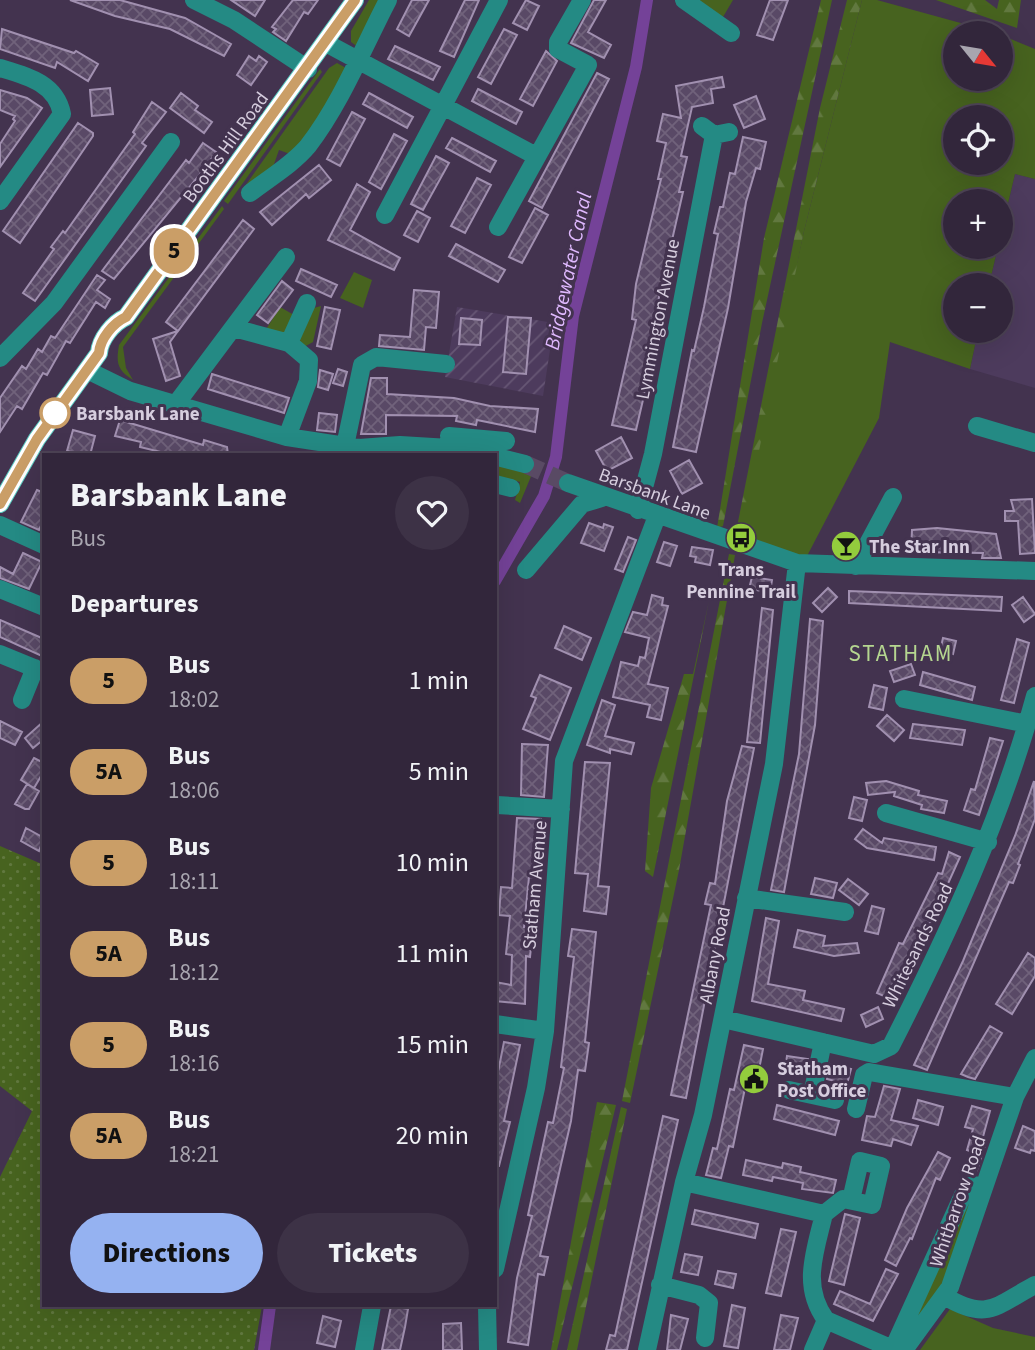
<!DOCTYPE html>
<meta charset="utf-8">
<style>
body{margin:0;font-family:"Source Sans 3",sans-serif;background:#3d3246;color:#f1f3f6;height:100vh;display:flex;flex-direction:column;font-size:26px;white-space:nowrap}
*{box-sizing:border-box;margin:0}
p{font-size:23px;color:#a8a5af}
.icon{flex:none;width:38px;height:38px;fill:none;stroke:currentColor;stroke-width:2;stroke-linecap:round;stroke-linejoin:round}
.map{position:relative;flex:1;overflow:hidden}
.side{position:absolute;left:42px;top:453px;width:455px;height:854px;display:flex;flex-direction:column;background:#32263b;border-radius:0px;box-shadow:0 7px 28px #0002,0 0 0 2px #4d4355}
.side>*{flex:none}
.badge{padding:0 14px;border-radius:23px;font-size:24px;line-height:46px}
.needle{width:46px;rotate:120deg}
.tools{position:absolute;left:943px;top:21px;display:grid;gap:14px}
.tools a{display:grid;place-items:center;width:70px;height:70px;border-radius:50%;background:#32263b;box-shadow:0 7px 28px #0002,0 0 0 2px #4d4355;font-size:35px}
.map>.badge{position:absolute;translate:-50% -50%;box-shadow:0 0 0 4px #fff}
h2{padding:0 28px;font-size:26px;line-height:63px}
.round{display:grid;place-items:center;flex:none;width:74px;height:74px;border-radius:37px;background:#3d3246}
.head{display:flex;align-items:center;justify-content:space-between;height:119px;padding:0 28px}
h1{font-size:33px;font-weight:800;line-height:52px}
.action{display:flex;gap:14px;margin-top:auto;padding:14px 28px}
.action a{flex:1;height:80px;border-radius:42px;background:#95b2f1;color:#111;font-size:28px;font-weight:800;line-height:80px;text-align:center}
.action a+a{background:#3d3246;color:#f1f3f6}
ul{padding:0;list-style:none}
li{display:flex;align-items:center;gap:21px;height:91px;padding:0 28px}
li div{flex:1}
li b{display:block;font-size:26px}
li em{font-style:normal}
li .badge{min-width:77px;font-weight:700;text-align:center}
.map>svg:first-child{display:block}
</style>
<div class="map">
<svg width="1035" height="1350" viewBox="0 0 1035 1350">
<defs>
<pattern id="industrial-furrows" width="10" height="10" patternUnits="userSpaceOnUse" patternTransform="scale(1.75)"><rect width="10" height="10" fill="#4d3b5d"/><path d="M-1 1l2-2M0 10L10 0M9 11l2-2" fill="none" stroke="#665674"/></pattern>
<pattern id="forest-firs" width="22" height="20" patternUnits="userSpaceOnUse" patternTransform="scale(1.75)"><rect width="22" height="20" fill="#47631f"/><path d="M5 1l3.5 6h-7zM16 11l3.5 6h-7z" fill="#61783f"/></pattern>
<pattern id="park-dots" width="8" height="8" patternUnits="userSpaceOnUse" patternTransform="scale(1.75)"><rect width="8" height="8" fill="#47631f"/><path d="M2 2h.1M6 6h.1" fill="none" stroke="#61783f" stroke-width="1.8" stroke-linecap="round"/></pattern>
<pattern id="building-cross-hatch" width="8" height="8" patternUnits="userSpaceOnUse" patternTransform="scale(1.75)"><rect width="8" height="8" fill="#594966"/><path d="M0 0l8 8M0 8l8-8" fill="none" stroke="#70627b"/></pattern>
</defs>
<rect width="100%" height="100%" fill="#43334f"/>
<path fill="#4d3b5d" d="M1015,174L1035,179V388L970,369L978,331H1001V285H989L998,247H1001V233Z"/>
<path fill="url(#industrial-furrows)" d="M457,307L554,323L543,396L445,377Z"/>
<path fill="#47631f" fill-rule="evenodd" d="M369,0H383L358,47L351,42V31Z
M694,0H733L723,17Z
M862,0H877L997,33H956V79H1001V35L1035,49V179L1015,174L1001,233V201H956V247H998L989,285H956V331H978L970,369L890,342L879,418L806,558L737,539L804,231ZM956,117H1001V163H956Z
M337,63L346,68L311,132L290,154L279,150L273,167L240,193L329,68Z
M320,69L322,72L228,204L224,201Z
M222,206L224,209L123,347L126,368L133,380C117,370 116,363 119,345Z
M354,272L372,280L363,308L340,298Z
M321,306L313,342L304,347L296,341L310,309Z
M280,307L294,315L287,333L265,331Z
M495,463L532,474L520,503L515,500L520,482L495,475Z
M975,1185L961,1260L904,1350L963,1195Z
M950,1309L993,1328L1035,1337V1350H920Z"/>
<path fill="url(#forest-firs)" d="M821,0H832L762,323L723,526L717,528L764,238Z
M847,0H862L804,231L742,534L736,532L820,108Z
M936,0H985L997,9L999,0H1021L1017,28Z
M729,554L735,555L679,870L630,1103L622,1101Z
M709,601L653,877L645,871L651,788L684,674H693Z
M597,1102L616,1105L557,1350H551Z
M621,1107L627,1109L577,1350H567Z"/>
<path fill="url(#park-dots)" d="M0,846L44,865V1306H262L254,1350H0V1177L32,1111L0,1086Z"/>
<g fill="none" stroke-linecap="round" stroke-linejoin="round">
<path stroke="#744298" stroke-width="12" d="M495,581L544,496L556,457L573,316L636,67L647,0
M264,1350L270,1306"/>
</g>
<path fill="url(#building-cross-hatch)" stroke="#a190b0" stroke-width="2" d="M70,0H120L185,18L231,44L224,56L170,29L115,16Z
M231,0H265L255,16Z
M293,0H318L308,14L304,12L286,41L273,32L276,29L272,27Z
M412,0H429L409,36L397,29Z
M465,0H479L454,57L440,51Z
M526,0L539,6L527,30L513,23Z
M594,0H606L588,32L611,45L604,58L571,43Z
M770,0H788L773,40L757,35Z
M2,29L74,53L76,51L98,64L88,81L57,62L55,68L0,49Z
M504,29L517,35L491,84L478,77Z
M395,46L440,67L433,80L388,59Z
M546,51L557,61L533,106L520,99Z
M249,56L256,61L259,56L267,62L251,85L237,75Z
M597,73L609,79L542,208L529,201Z
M722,77L724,87L711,89L713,103L692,107L681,156L687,157L679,192H683L659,297L653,334L658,335L636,430L612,425L636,320L632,319L636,284L661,179H658L666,143L657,141L663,114L681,118L676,86Z
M110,88L113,114L92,116L90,90Z
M478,89L522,112L516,124L472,101Z
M0,90L27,98L42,108L0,167V144L15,121L13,119L15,116L0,110Z
M181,93L198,106L195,110L212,122L204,133L170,108Z
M369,93L413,117L407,128L363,104Z
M756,96L765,119L744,128L734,105Z
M152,102L166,112L142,143L146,146L35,301L23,293L54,249L51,247L63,231L65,233L135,134L133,132Z
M352,112L365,119L340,166L327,159Z
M78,123L93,133V136L20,243L3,231Z
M394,134L407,141L381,189L369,182Z
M743,137L766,142L760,169L756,168L746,202L728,308L696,452L673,447L692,350L694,351L704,307L718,234L714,233L720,207H723L730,173L735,174Z
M452,138L496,161L490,172L446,148Z
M203,143L216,152L206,167L114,279L102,271L186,160L189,163Z
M436,156L449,163L423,210L411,204Z
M319,165L331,180L309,198L306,194L272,225L260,212Z
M477,178L491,185L465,233L451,226Z
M357,184L370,192L350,230L400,258L394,270L328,240Z
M535,208L548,215L522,263L509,257Z
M417,211L430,218L418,242L404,235Z
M243,220L254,229L178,331L166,322Z
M456,244L505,270L498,282L449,256Z
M301,269L337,285L331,297L296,281Z
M97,275L105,280L97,290L110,299L105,308L96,302L70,343L66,341L47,375L43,373L22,409L17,406L0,432V398L22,366L26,369L38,349L42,352L51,336L55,338Z
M282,281L293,290L268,323L257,315Z
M414,290L439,292L436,328L426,327L424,350L379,346L380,335L410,337Z
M325,307L340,310L331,349L317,346Z
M508,317L531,318L526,374L503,372Z
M461,318L482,320L480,345L459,344Z
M178,331L170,342L180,376L166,381L153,339Z
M338,369L347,372L343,386L333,383Z
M320,370L333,374L328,390L318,387Z
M212,374L289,398L284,413L208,389Z
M371,378H387V394L454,398L490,406L538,409L535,432L477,420L476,425L456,421L457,416L386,415V434H361Z
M319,413L337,415L335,432L317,430Z
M120,420L203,445L204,440L227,447L228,455H173L140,447L141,442L115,436Z
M73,430L95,436L90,455L67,451Z
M621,437L632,458L607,471L596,451Z
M689,460L702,483L682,494L670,471Z
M37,490L44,493V519L39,530L21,522Z
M1032,499L1035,553L1020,554L1018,521H1005V511H1014L1011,500Z
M589,523L603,528L604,524L613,527L604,551L581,543Z
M937,528L996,534L1001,558H982L983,553L911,552L912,530Z
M840,533L856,541L850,553L833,547Z
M628,537L636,540L623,572L615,569Z
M664,542L677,546L670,566L657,562Z
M692,547L713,550L710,565L695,562L696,557L690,556Z
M23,553L42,562L29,589L0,578V567L13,574Z
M752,577L772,580L770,592L749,589Z
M828,588L837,597L822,612L813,603Z
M849,591L1002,597L1001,611L849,603Z
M652,595L663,598L662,605L668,606L648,684L668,688L661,720L647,717L650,705L613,697L621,662L638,666L640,657L645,658L649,638L625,632L633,612L647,615Z
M1023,597L1035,614L1024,622L1012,605Z
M762,608L773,610L760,743L747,742Z
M810,619L823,621L815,725L784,892L771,890L799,754Z
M0,620L44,639V657L0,637Z
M564,626L591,638L582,660L555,648Z
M943,638L956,641L953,654L940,651Z
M1017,639L1029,643L1014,703L1001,700Z
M911,664L915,675L894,682L890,671Z
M923,672L975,687L972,700L920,685Z
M540,675L571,688L550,740L523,729L536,698L531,696Z
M874,685L887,688L883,710L869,707Z
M602,700L615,705L605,736L634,743L631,754L610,749V753L587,745Z
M887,715L904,730L894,741L877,726Z
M0,721L22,732L15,745L0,738Z
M44,721V739L33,748L25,738Z
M913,724L965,730L962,745L910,738Z
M990,738L1003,741L979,815L964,810L971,789L975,790Z
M522,744L548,745L544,797L521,795Z
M742,746L754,748L686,1098L671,1095L711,905L705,904L710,883L715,884L727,801Z
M34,758L44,763V771L34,788L21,780Z
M585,762L610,763L598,886L609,887L606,914L584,911L588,874L575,873Z
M886,781L919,791L918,795L947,801L944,813L921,809L922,805L894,796L895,792L868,795L866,783Z
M1034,781L1035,819L1018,864L1020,865L1013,883L1009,882L927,1070L914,1065L963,961L1015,836Z
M27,784L39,791L29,809H25L15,804Z
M854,797L867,800L862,821L849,818Z
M517,818L541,819L537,878L529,877L524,927L533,928L530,957L526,956L525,1004L495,1001V982L511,985L512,955L506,954L510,916L499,915L501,887L512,888Z
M26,828L44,838L39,851L21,841Z
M863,829L882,843L884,838L936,847L934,860L867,848L855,839Z
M949,852L960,857L895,1001L877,993L899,943L903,944L938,873L942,874Z
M815,878L837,883L833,898L811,894Z
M848,879L868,894L859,905L839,890Z
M872,906L884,909L878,934L865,931Z
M766,918L779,921L768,984L805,991L803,1000L844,1009L841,1021L752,1001Z
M572,929L596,932L585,1042L589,1043L585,1071L578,1070L571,1121L540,1256L548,1257L544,1275L538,1274L528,1345L508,1342L517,1278L532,1216L528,1215L548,1122L553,1123L564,1068L561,1067L574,957L568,956Z
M798,930L825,936L823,946L857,943L859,953L834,956L794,947Z
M1028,953L1035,958V976L1012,1014L996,1004Z
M878,1007L883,1019L866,1027L861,1015Z
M990,1026L1002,1033L975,1079L968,1077L961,1074Z
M504,1042L520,1045L504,1121L510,1122L499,1166H495V1087Z
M744,1045L763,1049L755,1090L745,1088L733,1147L729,1146L721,1178L706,1175L713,1148L717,1149L730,1089L734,1090Z
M787,1056L808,1059L805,1074L785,1071Z
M830,1064L851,1069L847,1084L827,1079Z
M884,1086L900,1089L891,1120L918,1126L911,1145L893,1139L891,1146L862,1140L867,1116L875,1117Z
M918,1100L943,1107L938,1125L913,1118Z
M777,1105L839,1121L835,1135L774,1119Z
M972,1106L990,1111L981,1144L985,1145L977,1170L968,1167L973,1152L967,1150L973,1129L965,1127Z
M663,1116L678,1120L627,1350H606L610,1335L615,1336Z
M1023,1126L1035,1131V1151L1031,1150L1030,1153L1015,1148Z
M938,1152L950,1158L940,1180L936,1178L912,1239L910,1238L896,1266L885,1260L907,1208Z
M746,1160L782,1168L783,1163L801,1167L800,1172L836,1180L833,1193L802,1189L803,1183L773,1177L772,1181L743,1175Z
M695,1210L758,1224L755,1238L692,1224Z
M845,1214L860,1218L844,1285L829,1281Z
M781,1229L796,1232L781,1296L766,1293Z
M685,1254L702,1257L698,1275L681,1272Z
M886,1269L898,1274L873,1321L834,1304L840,1291L870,1304Z
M718,1271L736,1274L733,1288L715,1284Z
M732,1305L745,1308L738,1348L724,1346Z
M391,1306L408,1309L405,1327L400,1350H382Z
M671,1315L688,1319L680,1350H667Z
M781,1315L798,1318L790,1350H774Z
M323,1316L341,1321L335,1347L317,1343Z
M461,1323L462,1350H443V1324Z"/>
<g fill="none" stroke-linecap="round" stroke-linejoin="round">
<path stroke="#594a64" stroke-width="18" stroke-dasharray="18 9" stroke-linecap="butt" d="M525,464L568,483"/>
<path stroke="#248a84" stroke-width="18" d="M194,0L234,20L308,69
M684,0L731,33
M326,43L536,156
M0,68C27,76 56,83 62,114L0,201
M702,126L714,135L729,132
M250,193C269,178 292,165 308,146C341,103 363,48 388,0
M385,215L499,0
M498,227L588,65L558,49V42L582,0
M234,328L289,343L309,360L308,381L287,437
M289,343L307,303
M0,358L54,303L171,142
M87,370L130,391L287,437L359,448L400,445L466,449L525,464
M176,404L286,257
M977,426L1035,443
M449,436L506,441
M345,446L362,365L376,357L446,364
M568,483L797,563L1035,571
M495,484L511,488
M638,510L653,454L714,135
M0,525L44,545
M856,566L893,497
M526,570L582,504L602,498
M0,589L44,607
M0,654L44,672
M904,699L1027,724
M22,700L35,668
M497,805L561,809
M886,813L988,842
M746,898L845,912
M723,1019L874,1054L891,1046C949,932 1001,820 1035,696
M495,1024L545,1031
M789,1090L835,1100
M812,1095L823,1042
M856,1109L864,1075L869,1072L1015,1097
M684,1182L824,1214C815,1252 801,1286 826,1320L895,1350
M824,1214L843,1199L872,1205L881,1166L860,1161L851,1200
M495,1269L536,1088L545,1031L564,761L657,516
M660,1285L699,1295L709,1303L705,1338
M944,1296C988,1322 995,1306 1035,1285
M487,1306L488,1350
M893,1349L963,1195L970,1186L984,1185
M364,1350L372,1306
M647,1350L684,1182L703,1115L774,764L797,563
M813,1350L826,1320
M904,1350L950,1287L1015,1097L1035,1058"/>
<path stroke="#5ccbc3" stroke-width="18" d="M0,504L37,439L99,353C100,339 113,323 126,317L355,0"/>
</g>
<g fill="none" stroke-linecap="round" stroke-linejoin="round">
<g stroke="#fff" stroke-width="16">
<path id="line" d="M0,504L37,439L99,353C100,339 113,323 126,317L355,0"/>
</g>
<use href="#line" stroke="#ca9e67" stroke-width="10"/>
</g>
<defs>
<g id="bus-disc" transform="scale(1.575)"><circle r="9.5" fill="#93cc3d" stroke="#43334f"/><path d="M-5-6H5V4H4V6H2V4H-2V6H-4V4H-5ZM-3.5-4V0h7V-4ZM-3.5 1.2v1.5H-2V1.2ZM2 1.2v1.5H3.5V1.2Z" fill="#111"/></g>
<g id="bar-disc" transform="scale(1.575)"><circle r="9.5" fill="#93cc3d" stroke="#43334f"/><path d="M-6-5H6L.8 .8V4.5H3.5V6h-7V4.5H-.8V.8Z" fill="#111"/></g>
<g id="civic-disc" transform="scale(1.575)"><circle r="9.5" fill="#93cc3d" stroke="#43334f"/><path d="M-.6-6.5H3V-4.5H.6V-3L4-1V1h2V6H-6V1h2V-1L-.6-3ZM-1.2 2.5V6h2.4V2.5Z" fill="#111"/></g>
</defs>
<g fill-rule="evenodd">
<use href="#bus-disc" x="741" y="538"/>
<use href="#bar-disc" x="846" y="546"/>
<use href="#civic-disc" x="754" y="1079"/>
</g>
<circle fill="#fff" stroke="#ca9e67" stroke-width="3.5" cx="55" cy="413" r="14"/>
<g text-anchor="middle" stroke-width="6" stroke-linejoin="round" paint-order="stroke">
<g font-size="19" fill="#d6cdde" stroke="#43334f">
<text transform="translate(225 147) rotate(-54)" y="7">Booths Hill Road</text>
<text transform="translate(657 319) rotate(-79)" y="7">Lymmington Avenue</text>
<text transform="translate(655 493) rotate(20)" y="7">Barsbank Lane</text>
<text transform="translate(534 885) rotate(-85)" y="7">Statham Avenue</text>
<text transform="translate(917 945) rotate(-64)" y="7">Whitesands Road</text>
<text transform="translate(714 955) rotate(-79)" y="7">Albany Road</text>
<text transform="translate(957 1201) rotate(-71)" y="7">Whitbarrow Road</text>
</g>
<g font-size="19" font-weight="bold" fill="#d6cdde" stroke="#43334f" text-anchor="start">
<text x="76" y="420">Barsbank Lane</text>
</g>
<g font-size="19" font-weight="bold" fill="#d6cdde" stroke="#43334f" text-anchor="start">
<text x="869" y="553">The Star Inn</text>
<text x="741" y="576" text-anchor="middle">Trans<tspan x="741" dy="22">Pennine Trail</tspan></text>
<text x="777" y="1075">Statham<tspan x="777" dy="22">Post Office</tspan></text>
</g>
<g font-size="21" font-style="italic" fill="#dfb9fe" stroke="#43334f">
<text transform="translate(568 271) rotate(-78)" y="7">Bridgewater Canal</text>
</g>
<g font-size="23" letter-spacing="2" fill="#b5d690" stroke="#43334f">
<text x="901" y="661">STATHAM</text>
</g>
</g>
</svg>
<div class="tools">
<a><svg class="needle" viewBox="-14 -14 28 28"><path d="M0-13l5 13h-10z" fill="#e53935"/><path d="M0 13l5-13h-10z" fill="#a8a5af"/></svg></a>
<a><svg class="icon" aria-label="locate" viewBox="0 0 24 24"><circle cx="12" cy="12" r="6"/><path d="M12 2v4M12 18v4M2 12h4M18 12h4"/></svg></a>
<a>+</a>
<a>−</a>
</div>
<b class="badge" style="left:174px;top:251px;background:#ca9e67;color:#111">5</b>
<section class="side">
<div class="head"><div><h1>Barsbank Lane</h1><p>Bus</p></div><a class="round"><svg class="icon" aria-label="heart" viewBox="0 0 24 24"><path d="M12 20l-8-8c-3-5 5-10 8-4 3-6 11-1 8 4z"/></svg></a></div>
<h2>Departures</h2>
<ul>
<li><span class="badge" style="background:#ca9e67;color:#111">5</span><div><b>Bus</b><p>18:02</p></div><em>1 min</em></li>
<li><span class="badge" style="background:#ca9e67;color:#111">5A</span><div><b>Bus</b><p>18:06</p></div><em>5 min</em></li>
<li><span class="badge" style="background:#ca9e67;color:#111">5</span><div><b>Bus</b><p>18:11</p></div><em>10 min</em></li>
<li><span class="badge" style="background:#ca9e67;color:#111">5A</span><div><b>Bus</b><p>18:12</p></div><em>11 min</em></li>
<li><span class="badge" style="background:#ca9e67;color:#111">5</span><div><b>Bus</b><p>18:16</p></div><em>15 min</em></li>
<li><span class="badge" style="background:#ca9e67;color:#111">5A</span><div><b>Bus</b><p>18:21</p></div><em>20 min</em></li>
</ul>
<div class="action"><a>Directions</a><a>Tickets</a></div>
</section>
</div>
